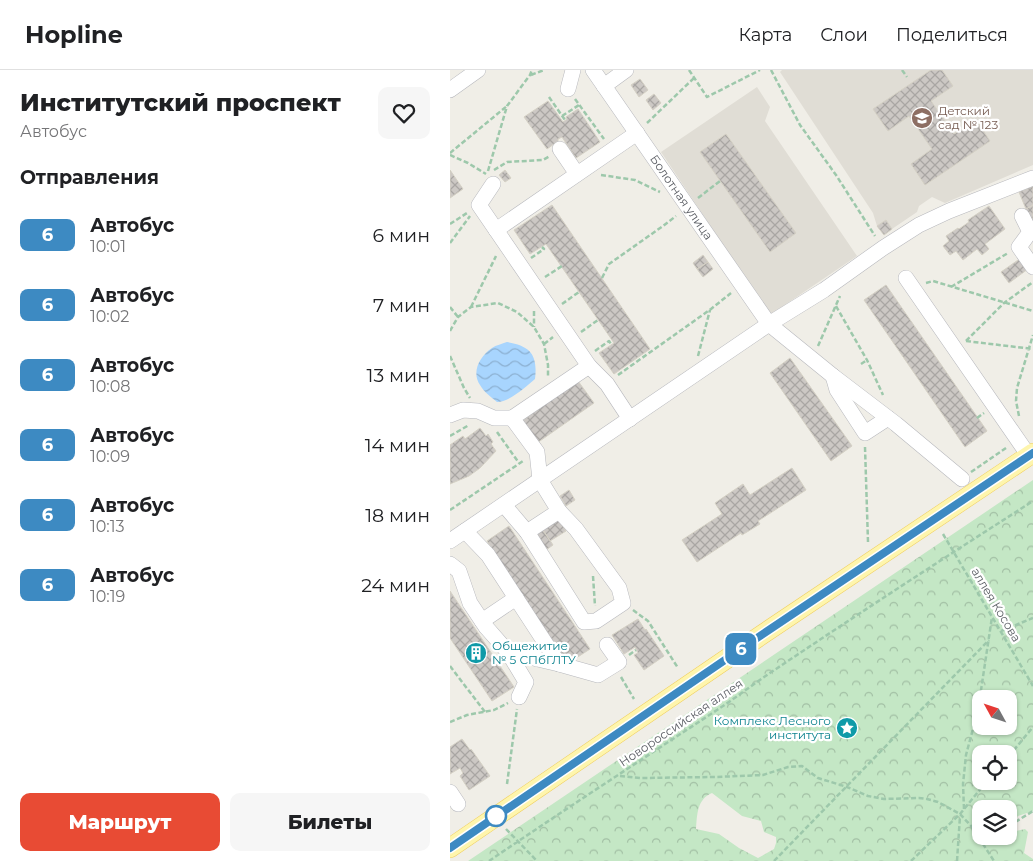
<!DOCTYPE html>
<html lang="ru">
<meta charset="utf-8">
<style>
body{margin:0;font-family:Montserrat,sans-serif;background:#f6f6f6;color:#202124;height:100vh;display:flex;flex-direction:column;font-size:19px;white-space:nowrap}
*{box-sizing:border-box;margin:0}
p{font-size:16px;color:#757577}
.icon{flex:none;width:28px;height:28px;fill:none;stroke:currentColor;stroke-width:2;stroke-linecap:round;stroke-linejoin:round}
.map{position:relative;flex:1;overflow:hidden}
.details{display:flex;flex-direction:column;background:#fff;width:450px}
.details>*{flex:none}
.badge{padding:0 10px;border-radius:8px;font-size:18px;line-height:32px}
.needle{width:32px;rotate:310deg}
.fabs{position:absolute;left:522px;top:620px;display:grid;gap:10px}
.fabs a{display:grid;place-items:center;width:45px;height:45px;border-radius:10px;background:#fff;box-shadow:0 1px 4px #0004;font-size:25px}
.map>.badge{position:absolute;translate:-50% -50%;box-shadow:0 0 0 2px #fff}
h2{padding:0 20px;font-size:19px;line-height:45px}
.round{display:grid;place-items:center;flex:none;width:52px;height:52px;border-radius:10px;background:#f6f6f6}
.overview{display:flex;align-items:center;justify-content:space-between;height:85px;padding:0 20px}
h1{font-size:24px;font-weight:800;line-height:38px}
.button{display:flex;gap:10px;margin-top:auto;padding:10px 20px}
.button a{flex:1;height:58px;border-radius:10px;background:#e84b34;color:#fff;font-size:20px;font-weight:800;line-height:58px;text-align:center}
.button a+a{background:#f6f6f6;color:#202124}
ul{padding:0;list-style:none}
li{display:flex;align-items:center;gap:15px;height:70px;padding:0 20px}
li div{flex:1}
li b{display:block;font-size:19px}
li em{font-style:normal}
li .badge{min-width:55px;font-weight:700;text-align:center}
header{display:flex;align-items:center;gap:30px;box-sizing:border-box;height:70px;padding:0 25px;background:#fff;border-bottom:1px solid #e0e0e0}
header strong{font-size:24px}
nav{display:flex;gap:28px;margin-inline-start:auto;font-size:18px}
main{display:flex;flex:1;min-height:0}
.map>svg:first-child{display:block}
</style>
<header>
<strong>Hopline</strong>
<nav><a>Карта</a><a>Слои</a><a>Поделиться</a></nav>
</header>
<main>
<section class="details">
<div class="overview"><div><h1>Институтский проспект</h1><p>Автобус</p></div><a class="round"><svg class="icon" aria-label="heart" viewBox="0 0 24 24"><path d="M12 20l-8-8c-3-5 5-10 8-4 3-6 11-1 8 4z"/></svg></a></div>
<h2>Отправления</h2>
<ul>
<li><span class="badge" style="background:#3d8ac2;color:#fff">6</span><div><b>Автобус</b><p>10:01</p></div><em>6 мин</em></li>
<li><span class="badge" style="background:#3d8ac2;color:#fff">6</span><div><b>Автобус</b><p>10:02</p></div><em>7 мин</em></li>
<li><span class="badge" style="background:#3d8ac2;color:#fff">6</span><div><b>Автобус</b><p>10:08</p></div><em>13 мин</em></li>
<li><span class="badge" style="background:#3d8ac2;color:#fff">6</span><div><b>Автобус</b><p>10:09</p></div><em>14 мин</em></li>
<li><span class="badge" style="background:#3d8ac2;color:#fff">6</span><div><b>Автобус</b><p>10:13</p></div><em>18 мин</em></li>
<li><span class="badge" style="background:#3d8ac2;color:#fff">6</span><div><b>Автобус</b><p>10:19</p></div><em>24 мин</em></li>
</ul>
<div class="button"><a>Маршрут</a><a>Билеты</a></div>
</section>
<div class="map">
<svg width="583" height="791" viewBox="0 0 583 791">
<defs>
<pattern id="forest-crowns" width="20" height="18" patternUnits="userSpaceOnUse" patternTransform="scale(1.25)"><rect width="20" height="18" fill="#c4e7c5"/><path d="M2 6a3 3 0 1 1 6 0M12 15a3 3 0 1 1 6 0" fill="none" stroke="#a2bfa4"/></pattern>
<pattern id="water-waves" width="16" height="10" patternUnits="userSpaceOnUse" patternTransform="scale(1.25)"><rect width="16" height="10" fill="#a8d5fe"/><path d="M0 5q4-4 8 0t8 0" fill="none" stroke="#8cb0d1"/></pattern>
<pattern id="building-cross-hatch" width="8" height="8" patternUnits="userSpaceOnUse" patternTransform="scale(1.25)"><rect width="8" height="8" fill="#ccc8c4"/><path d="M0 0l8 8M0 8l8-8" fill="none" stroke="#a9a6a3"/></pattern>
</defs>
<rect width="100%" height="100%" fill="#f0eee7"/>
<path fill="#e0ddd5" d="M332,0H583V95L495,133L482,127L469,136L467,142L442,159L436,150L427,156L423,143L330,2Z
M307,17L320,37L315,51L407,186L320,245L211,82Z"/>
<path fill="url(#forest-crowns)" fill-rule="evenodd" d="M583,410V741L568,746L559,755L566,761L575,759L578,762L574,783L583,789V791H18ZM531,629H559V656H531ZM531,684H559V711H531ZM262,723L292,746L311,751L314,762L326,767V773L324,779L308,788L289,778L269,764L246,759C247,745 247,729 262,723ZM531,739H559V766H531Z"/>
<path fill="url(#water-waves)" d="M57,272C80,276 88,284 85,309C76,317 59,332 47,332C41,327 34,322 30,315C21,302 30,286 42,278C46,275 52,274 57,272Z"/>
<path fill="url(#building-cross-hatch)" stroke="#d5d1c5" d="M481,0H492L503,16L481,31L504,64L526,50L540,71L475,115L461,94L482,79L459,46L438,61L423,39Z
M190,9L198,20L189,27L181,15Z
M204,24L211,33L203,40L196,30Z
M98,31L113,52L117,49L116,47L128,39L150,72L126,88L112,67L108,69V71L97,79L74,47Z
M276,64L346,163L320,182L250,82Z
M0,100L13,119L0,128Z
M55,100L61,108L55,112L49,105Z
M583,116V135L576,139L569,122Z
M102,135L200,279L164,304L149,283L164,273L96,174L80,184L64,160Z
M583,135V155L576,139Z
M539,136L555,159L535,174L539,179L532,185L527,179L513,190L506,181L500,185L493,176L499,171L496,166L508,158L509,159L519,152L518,150Z
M436,150L442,159L434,165L427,156Z
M253,185L258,192L247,199L243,193Z
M571,188L578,199L559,213L551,202Z
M258,192L263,199L253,207L247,199Z
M436,215L537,361L515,377L414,230Z
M340,288L402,376L381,391L320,303Z
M128,311L144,333L87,373L72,351Z
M30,358L36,366L38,364L43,372L41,374L46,381L30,398L19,406L0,414V375L13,366L15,369Z
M342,398L356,420L308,451L310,454L292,465L291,463L247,492L232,470L272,444L265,433L293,414L300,425Z
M119,420L125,430L116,436L110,426Z
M109,449L116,461L100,471L93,460Z
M59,456L140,579L117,594L37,471Z
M93,460L103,475L96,480L86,464Z
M0,521L64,617L42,631L0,568Z
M188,549L195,560L196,559L214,586L194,600L184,585L188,583L185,577L174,584L162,565Z
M12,669L20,680L21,679L40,706L19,720L10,706L13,703L10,698L0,704V677Z"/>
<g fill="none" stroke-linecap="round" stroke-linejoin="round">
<g stroke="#b7b8bd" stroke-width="16">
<g id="minor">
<path id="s1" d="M143,0L319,254L383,306L446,354L512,409"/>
<path d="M154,16L176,0"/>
<path d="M118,19L123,0"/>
<path d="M0,20L28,0"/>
<path d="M110,79L127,104"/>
<path d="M43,114L29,135L139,296L62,348L87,382L90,410L109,441L126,459L169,518L173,533L146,551L134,552L77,462L54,435"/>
<path d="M572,146L580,162L569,177L583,197"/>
<path d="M46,160L187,63"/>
<path d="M456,208L579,386"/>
<path d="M139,296L157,314L180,349"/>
<path d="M383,306L387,320L415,363L438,348"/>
<path d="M0,345L13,340L28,341L44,348H62"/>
<path d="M15,461L38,485L109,594"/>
<path d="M77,462L109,441"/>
<path d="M0,471L319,254L374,220L433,178L469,155L499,141L583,108"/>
<path d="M0,494L9,501L20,533L36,557L58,582L76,612L69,627"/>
<path d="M32,551L66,528"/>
<path d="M58,582L109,594L148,605L169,592L157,575"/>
<path d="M0,722L8,734"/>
</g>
</g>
<g stroke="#f0cf5f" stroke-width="20">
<path id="major" d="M0,778L310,566L583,383"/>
</g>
<path stroke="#9dc8ab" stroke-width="2.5" stroke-dasharray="5 2.5" stroke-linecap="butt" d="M239,0L257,27L310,0
M321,0L350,55L386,105L425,166
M452,0L457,7
M81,5L94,0
M99,27L115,50
M125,29L154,69
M112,46L129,35
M197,53L244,8
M0,83L57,36
M0,85L18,93L36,104
M44,100L57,92L93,90L100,86
M38,101L57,36L80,5L82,0
M151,105L185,110L210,122
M248,128L270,111
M0,154L17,143
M0,173L20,146
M81,188L94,179L92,177
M95,207L112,196
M152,208L159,194L213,156L226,146
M476,213L483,211L583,241
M501,217L558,183
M112,234L129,222
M386,236L417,290L433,325
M0,237L8,247
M21,237L46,186
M84,241V257
M0,261L8,247L21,237L48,233L67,242L84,257L94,274L98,295V306
M131,262L148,250
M516,271L583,279
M516,271L554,233L583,212
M94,274L103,267
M368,276L390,226
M145,281L159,271L161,274
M0,286L14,318L20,328
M248,286L260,240
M411,294L417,290
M168,305L261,239L281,223
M569,346L566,331L567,318L583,265
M527,348L534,343
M47,362L69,393
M0,366L19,355
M415,377L418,472
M521,402L556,378
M0,440L73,391
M493,464L583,616
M143,506L145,536
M183,540L198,551L228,598
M551,561L583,548
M179,585L186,580
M0,596L35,642
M171,607L184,629
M0,652L17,645L44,640L58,633
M559,686L583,657
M170,706L191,708L265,707L313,705L338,697L352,696L368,708L397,717L418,726L434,729L469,728L477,729L488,732L510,744L522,757L544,791
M57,714L67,639
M514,739L513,714L516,685L528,640L542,547
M559,756L583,741
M56,759L87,791
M533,772L542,766
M39,791C114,740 191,690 267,640C287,627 306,612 326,599C411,542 497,486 583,431
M324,791L539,570
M461,791L510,744L537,711
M507,791L510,746"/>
<use href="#minor" stroke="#fff" stroke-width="15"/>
<use href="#major" stroke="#fef5ad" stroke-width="19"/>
</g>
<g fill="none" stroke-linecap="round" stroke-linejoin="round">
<g stroke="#fff" stroke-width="11">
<path id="line" d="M0,778L310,566L583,383"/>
</g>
<use href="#line" stroke="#3d8ac2" stroke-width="8"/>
</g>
<defs>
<g id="school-disc" transform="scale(1.125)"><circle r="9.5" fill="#8d6e63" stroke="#fff"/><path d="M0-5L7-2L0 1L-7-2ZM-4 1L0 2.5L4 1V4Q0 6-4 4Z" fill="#fff"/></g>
<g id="building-disc" transform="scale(1.125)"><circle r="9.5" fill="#0f9aa8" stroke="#fff"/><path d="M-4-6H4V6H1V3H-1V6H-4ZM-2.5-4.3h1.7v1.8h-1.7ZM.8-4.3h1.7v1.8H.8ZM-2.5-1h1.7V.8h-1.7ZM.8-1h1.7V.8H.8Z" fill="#fff"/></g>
<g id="sight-disc" transform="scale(1.125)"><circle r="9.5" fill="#0f9aa8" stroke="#fff"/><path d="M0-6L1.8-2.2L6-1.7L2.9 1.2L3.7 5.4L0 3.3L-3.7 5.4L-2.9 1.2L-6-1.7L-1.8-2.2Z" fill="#fff"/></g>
</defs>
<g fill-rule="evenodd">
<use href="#school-disc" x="472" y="48"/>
<use href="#building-disc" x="26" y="583"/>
<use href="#sight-disc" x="397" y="658"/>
</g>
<circle fill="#fff" stroke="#3d8ac2" stroke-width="2.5" cx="46" cy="746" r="10"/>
<g text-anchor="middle" stroke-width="4.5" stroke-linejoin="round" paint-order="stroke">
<g font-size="12" fill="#785e54" stroke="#fff" text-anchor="start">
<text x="488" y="45">Детский<tspan x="488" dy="14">сад № 123</tspan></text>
</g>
<g font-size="12" fill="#5e6167" stroke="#fff">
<text dy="4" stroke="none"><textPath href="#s1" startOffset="155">Болотная улица</textPath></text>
<text transform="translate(546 535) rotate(59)" y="4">аллея Косова</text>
<text transform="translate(231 653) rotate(-34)" y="4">Новороссийская аллея</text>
</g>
<g font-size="12" fill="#0d838f" stroke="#fff" text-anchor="start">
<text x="42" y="580">Общежитие<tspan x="42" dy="14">№ 5 СПбГЛТУ</tspan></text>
<text x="381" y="655" text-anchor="end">Комплекс Лесного<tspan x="381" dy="14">института</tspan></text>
</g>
</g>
</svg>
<div class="fabs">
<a><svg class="needle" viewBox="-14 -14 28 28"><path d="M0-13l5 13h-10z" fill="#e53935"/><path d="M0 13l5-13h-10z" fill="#757577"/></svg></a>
<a><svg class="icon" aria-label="locate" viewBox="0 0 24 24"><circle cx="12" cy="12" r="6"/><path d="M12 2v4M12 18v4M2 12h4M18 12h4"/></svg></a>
<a><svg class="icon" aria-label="layers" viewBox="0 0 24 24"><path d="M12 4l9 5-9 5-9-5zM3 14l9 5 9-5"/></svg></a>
</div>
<b class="badge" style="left:291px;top:579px;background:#3d8ac2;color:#fff">6</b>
</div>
</main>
